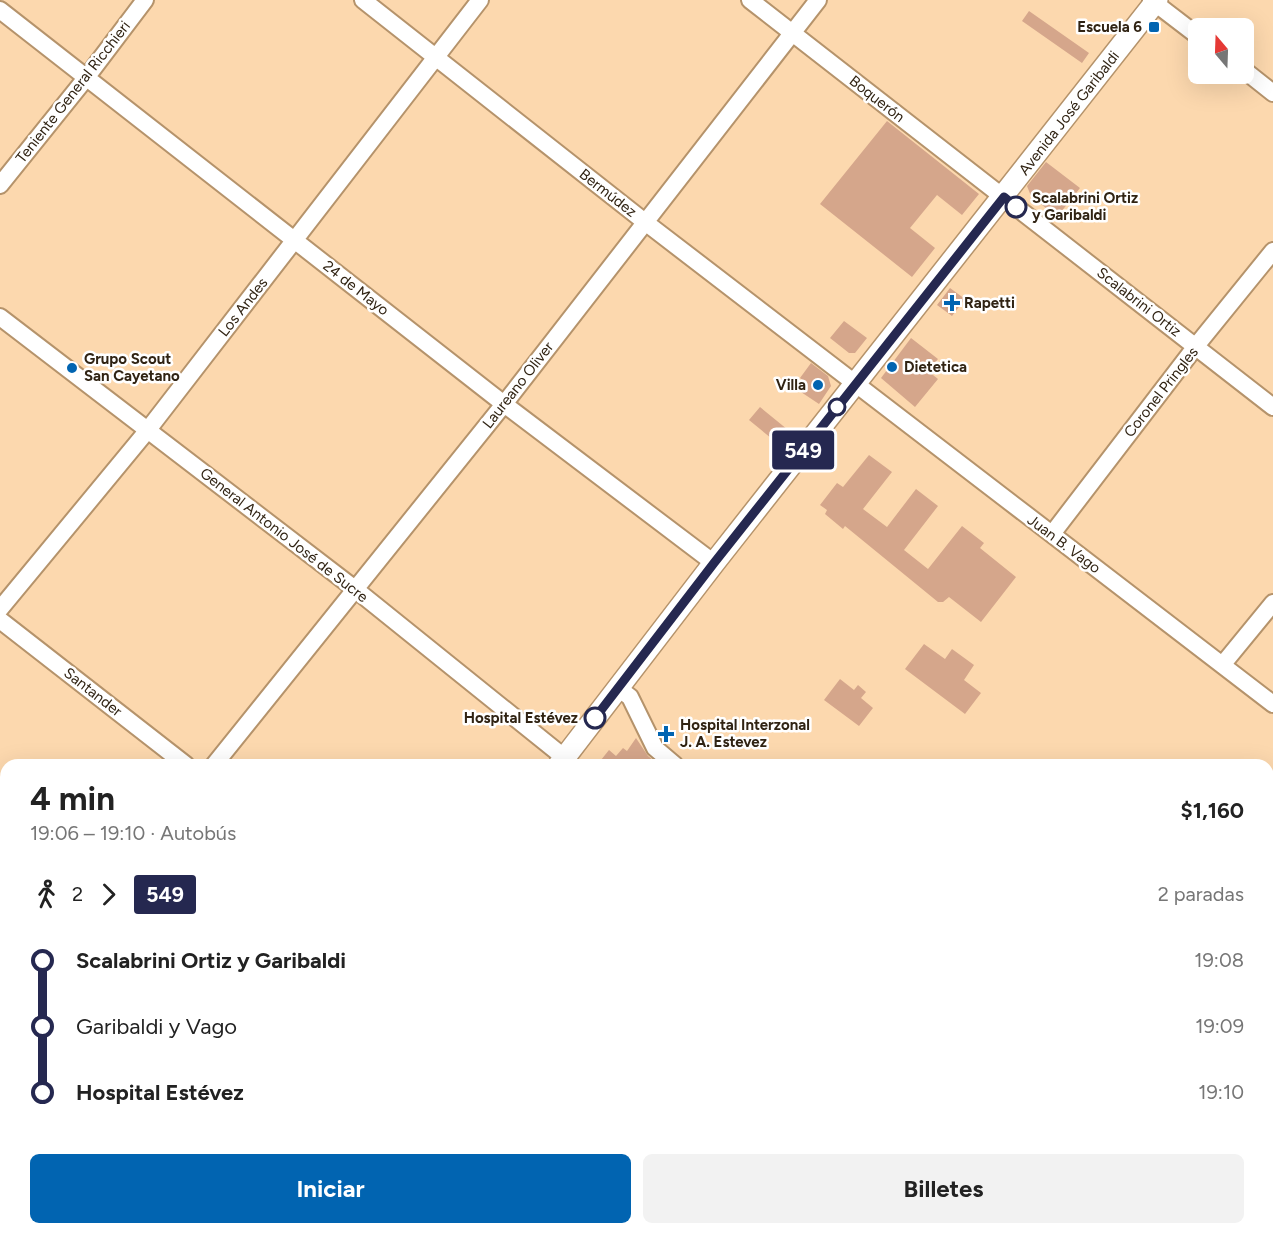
<!DOCTYPE html>
<html lang="es">
<meta charset="utf-8">
<style>
body{margin:0;font-family:Figtree,sans-serif;background:#f2f2f2;color:#222;height:100vh;display:flex;flex-direction:column;font-size:22px;white-space:nowrap}
*{box-sizing:border-box;margin:0}
p{font-size:20px;color:#767676}
.icon{flex:none;width:33px;height:33px;fill:none;stroke:currentColor;stroke-width:2;stroke-linecap:round;stroke-linejoin:round}
.map{position:relative;flex:1;overflow:hidden}
.side{position:absolute;left:0px;top:759px;width:1274px;height:476px;display:flex;flex-direction:column;background:#fff;border-radius:18px 18px 0 0;box-shadow:0 6px 24px #0002}
.side>*{flex:none}
.badge{padding:0 12px;border-radius:4px;font-size:21px;line-height:39px}
.needle{width:39px;rotate:341deg}
.fabs{position:absolute;left:1188px;top:18px;display:grid;gap:12px}
.fabs a{display:grid;place-items:center;width:66px;height:66px;border-radius:9px;background:#fff;box-shadow:0 6px 24px #0002;font-size:30px}
.map>.badge{position:absolute;translate:-50% -50%;box-shadow:0 0 0 3px #fff}
.legs{display:flex;align-items:center;gap:9px;height:66px;padding:0 30px;font-size:20px}
.legs p{margin-inline-start:auto}
.summary{display:flex;align-items:center;justify-content:space-between;height:102px;padding:0 30px}
h1{font-size:33px;font-weight:700;line-height:45px}
.cta{display:flex;gap:12px;margin-top:auto;padding:12px 30px}
.cta a{flex:1;height:69px;border-radius:9px;background:#0164b1;color:#fff;font-size:24px;font-weight:700;line-height:69px;text-align:center}
.cta a+a{background:#f2f2f2;color:#222}
ul{padding:0 30px;list-style:none}
li{display:flex;align-items:center;gap:21px;height:66px;font-size:22px}
li i{display:grid;place-items:center;width:9px;height:100%;margin:0 8px;background:currentColor}
li i::after{content:'';width:15px;height:15px;margin:-8px;border:4px solid;border-radius:50%;background:#fff}
li p{margin-inline-start:auto}
li:first-child i{background:linear-gradient(#0000 50%,currentColor 0)}
li:last-child i{background:linear-gradient(currentColor 50%,#0000 0)}
.map>svg:first-child{display:block}
</style>
<div class="map">
<svg width="1273" height="1234" viewBox="0 0 1273 1234">
<rect width="100%" height="100%" fill="#fcd8ae"/>
<path fill="#d5a68b" d="M1029,11L1089,53L1082,63L1022,21Z
M887,121L979,194L962,215L937,195L910,228L935,248L912,277L820,204Z
M1046,162L1080,188L1057,217L1031,196L1027,186Z
M950,288L965,299L952,316L937,305Z
M844,321L867,338L855,353H849L830,338Z
M911,338L938,359L928,371L938,379L915,407L881,378Z
M811,363L828,376L831,386L819,404L801,392L807,383L800,378Z
M760,407L793,434L782,447L749,420Z
M869,455L892,472L863,509L887,527L916,489L938,506L904,550L928,569L962,526L984,543L980,548L1016,577L981,622L949,597L943,602H938L845,526L843,529L825,514L827,510L820,505L837,483L843,487Z
M924,644L945,659L952,649L974,665L964,680L981,693L965,714L905,669Z
M840,679L854,690L858,685L866,692L861,698L873,708L859,726L824,700Z
M636,738L648,756L659,765H597L609,750L616,756L623,748L627,751Z"/>
<g fill="none" stroke-linecap="round" stroke-linejoin="round">
<g stroke="#b5936b" stroke-width="20">
<path id="minor" d="M363,0L645,222L1273,704
M750,0L1273,407
M1151,0L1198,36
M0,10L504,404L714,563
M1244,70L1273,93
M0,185L86,78L145,0
M0,317L355,589L565,758
M1052,534L1196,346L1273,251
M0,609L147,431L480,0
M0,620L186,765
M1223,664L1273,603
M618,688L630,697L655,748L675,765
M214,765L508,399L818,0
M0,811L6,815
M1268,989L1273,981
M0,1012L6,1016
M1268,1034L1273,1038
M0,1037L6,1029
M1101,1228L1108,1234
M1077,1234L1082,1228"/>
</g>
<g stroke="#b5936b" stroke-width="24">
<path id="major" d="M559,765L714,563L1157,0
M187,1234L191,1228"/>
</g>
<use href="#minor" stroke="#fff" stroke-width="16"/>
<use href="#major" stroke="#fff" stroke-width="21"/>
</g>
<g fill="none" stroke-linecap="round" stroke-linejoin="round">
<g stroke="#fff" stroke-width="14">
<path id="line-1" d="M595,718L714,563L1004,197L1016,207"/>
</g>
<use href="#line-1" stroke="#252850" stroke-width="9"/>
</g>
<g fill="#0164b1" stroke="#fff" stroke-width="2">
<rect x="1148" y="21" width="12" height="12" rx="3"/>
<path d="M949 294h6v6h6v6h-6v6h-6v-6h-6v-6h6z"/>
<circle cx="892" cy="367" r="6"/>
<circle cx="72" cy="368" r="6"/>
<circle cx="818" cy="385" r="6"/>
<path d="M663 725h6v6h6v6h-6v6h-6v-6h-6v-6h6z"/>
</g>
<g fill="#fff" stroke="#252850" stroke-width="3">
<circle cx="1016" cy="207" r="10"/>
<circle cx="837" cy="407" r="8"/>
<circle cx="595" cy="718" r="10"/>
</g>
<g text-anchor="middle" stroke-width="5" stroke-linejoin="round" paint-order="stroke">
<g font-size="15" font-weight="bold" fill="#302313" stroke="#fff" text-anchor="start">
<text x="1142" y="32" text-anchor="end">Escuela 6</text>
<text x="964" y="308">Rapetti</text>
<text x="84" y="364">Grupo Scout<tspan x="84" dy="17">San Cayetano</tspan></text>
<text x="904" y="372">Dietetica</text>
<text x="806" y="390" text-anchor="end">Villa</text>
<text x="680" y="730">Hospital Interzonal<tspan x="680" dy="17">J. A. Estevez</tspan></text>
</g>
<g font-size="15" fill="#302313" stroke="#fff">
<text transform="translate(73 92) rotate(-52)" y="5">Teniente General Ricchieri</text>
<text transform="translate(877 99) rotate(38)" y="5">Boquerón</text>
<text transform="translate(1069 113) rotate(-52)" y="5">Avenida José Garibaldi</text>
<text transform="translate(608 193) rotate(38)" y="5">Bermúdez</text>
<text transform="translate(356 288) rotate(38)" y="5">24 de Mayo</text>
<text transform="translate(1139 302) rotate(38)" y="5">Scalabrini Ortiz</text>
<text transform="translate(243 307) rotate(-52)" y="5">Los Andes</text>
<text transform="translate(518 385) rotate(-52)" y="5">Laureano Oliver</text>
<text transform="translate(1161 392) rotate(-52)" y="5">Coronel Pringles</text>
<text transform="translate(284 535) rotate(38)" y="5">General Antonio José de Sucre</text>
<text transform="translate(1064 544) rotate(37)" y="5">Juan B. Vago</text>
<text transform="translate(93 692) rotate(38)" y="5">Santander</text>
</g>
<g font-size="15" font-weight="bold" fill="#302313" stroke="#fff" text-anchor="start">
<text x="1032" y="203">Scalabrini Ortiz<tspan x="1032" dy="17">y Garibaldi</tspan></text>
<text x="578" y="723" text-anchor="end">Hospital Estévez</text>
</g>
</g>
</svg>
<div class="fabs">
<a><svg class="needle" viewBox="-14 -14 28 28"><path d="M0-13l5 13h-10z" fill="#e53935"/><path d="M0 13l5-13h-10z" fill="#767676"/></svg></a>
</div>
<b class="badge" style="left:803px;top:450px;background:#252850;color:#fff">549</b>
<section class="side">
<div class="summary"><div><h1>4 min</h1><p>19:06 – 19:10 · Autobús</p></div><b>$1,160</b></div>
<div class="legs"><svg class="icon" aria-label="walk" viewBox="0 0 24 24"><circle cx="13" cy="4" r="2"/><path d="M13 8l-2 6 4 7M11 14l-3 7M7 12l3-4h3l4 4"/></svg>2<svg class="icon" aria-label="forward" viewBox="0 0 24 24"><path d="M9 5l7 7-7 7"/></svg><b class="badge" style="background:#252850;color:#fff">549</b><p>2 paradas</p></div>
<ul>
<li><i style="color:#252850"></i><b>Scalabrini Ortiz y Garibaldi</b><p>19:08</p></li>
<li><i style="color:#252850"></i><span>Garibaldi y Vago</span><p>19:09</p></li>
<li><i style="color:#252850"></i><b>Hospital Estévez</b><p>19:10</p></li>
</ul>
<div class="cta"><a>Iniciar</a><a>Billetes</a></div>
</section>
</div>
